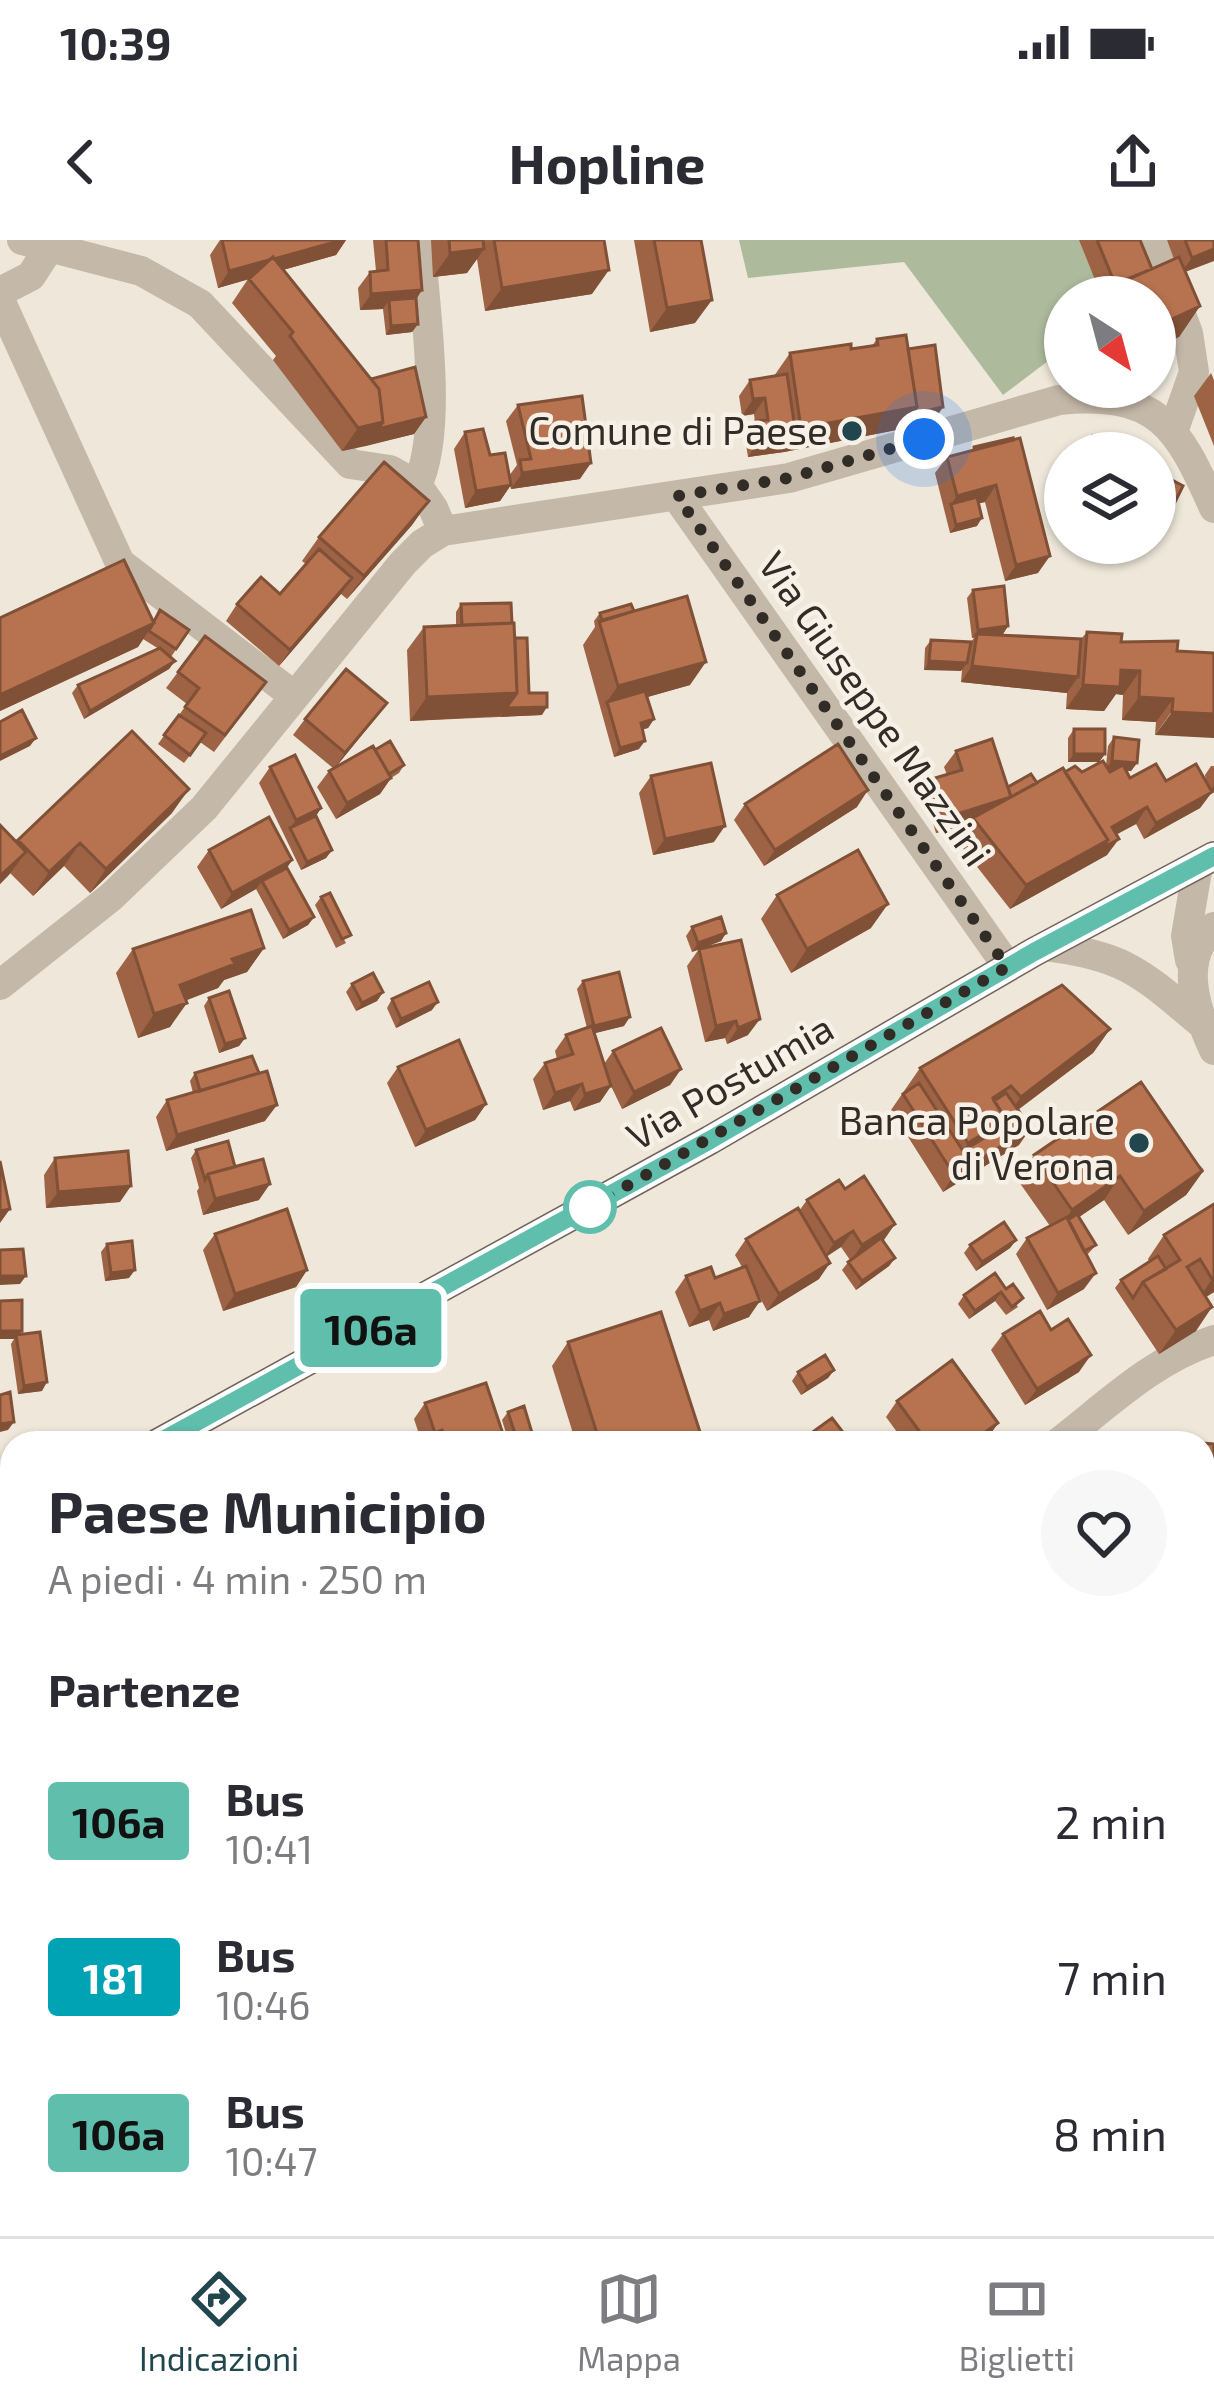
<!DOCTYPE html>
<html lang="it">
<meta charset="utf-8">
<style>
body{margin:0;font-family:"Exo 2",sans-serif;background:#f7f7f7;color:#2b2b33;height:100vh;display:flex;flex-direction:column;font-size:45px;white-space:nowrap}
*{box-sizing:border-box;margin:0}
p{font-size:39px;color:#7c7c81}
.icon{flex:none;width:66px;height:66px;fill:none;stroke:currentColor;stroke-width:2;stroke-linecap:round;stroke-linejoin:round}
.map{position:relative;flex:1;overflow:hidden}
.details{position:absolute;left:0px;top:1191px;width:1215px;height:807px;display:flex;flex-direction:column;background:#fff;border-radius:36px 36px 0 0;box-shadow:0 3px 9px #0004}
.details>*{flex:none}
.badge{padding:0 24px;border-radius:9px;font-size:42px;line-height:78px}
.needle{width:78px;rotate:144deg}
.tools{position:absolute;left:1044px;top:36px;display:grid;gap:24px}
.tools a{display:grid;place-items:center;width:132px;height:132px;border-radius:50%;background:#fff;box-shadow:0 3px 9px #0004;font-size:60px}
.you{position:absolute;width:60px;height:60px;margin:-30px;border:9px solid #fff;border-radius:50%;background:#1a73e8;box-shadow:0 0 0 18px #1a73e833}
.map>.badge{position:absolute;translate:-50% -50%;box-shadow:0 0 0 6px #fff}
h2{padding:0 48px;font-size:45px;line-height:108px}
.round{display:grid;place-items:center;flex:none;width:126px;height:126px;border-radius:63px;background:#f7f7f7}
.headline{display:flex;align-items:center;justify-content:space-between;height:204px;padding:0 48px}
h1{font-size:57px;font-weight:700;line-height:90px}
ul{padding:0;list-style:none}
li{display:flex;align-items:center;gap:36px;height:156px;padding:0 48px}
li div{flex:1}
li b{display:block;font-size:45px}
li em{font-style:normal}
li .badge{min-width:132px;font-weight:700;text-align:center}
.status{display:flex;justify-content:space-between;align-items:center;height:84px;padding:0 60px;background:#fff;direction:ltr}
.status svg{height:33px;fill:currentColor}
header{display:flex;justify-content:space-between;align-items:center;height:156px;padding:0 48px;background:#fff;font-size:54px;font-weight:700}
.tab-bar{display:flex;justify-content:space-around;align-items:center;height:168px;border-top:3px solid #e1e1e2;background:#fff;font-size:33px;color:#7c7c81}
.tab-bar a{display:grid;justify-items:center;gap:6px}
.tab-bar .active{color:#22464e}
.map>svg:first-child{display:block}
</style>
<div class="status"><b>10:39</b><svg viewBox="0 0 49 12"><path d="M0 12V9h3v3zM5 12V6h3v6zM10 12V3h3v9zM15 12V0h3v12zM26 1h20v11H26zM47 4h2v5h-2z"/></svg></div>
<header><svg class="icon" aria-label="back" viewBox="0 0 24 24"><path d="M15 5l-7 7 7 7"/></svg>Hopline<svg class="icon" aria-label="share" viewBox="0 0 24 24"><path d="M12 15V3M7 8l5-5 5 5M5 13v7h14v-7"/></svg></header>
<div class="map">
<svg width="1214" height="1996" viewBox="0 0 1214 1996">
<rect width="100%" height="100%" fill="#eee7da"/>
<path fill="#adbb9c" d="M739,0H1101L1134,57H1065V108L1003,155L904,22L748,38Z"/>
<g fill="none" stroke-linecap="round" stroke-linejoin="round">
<path stroke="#c4b8a8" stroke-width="30" d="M22,0L141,31L200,64L350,224L390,230L417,245L433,268L443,291
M1153,0L1188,93L1194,132L1174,189
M0,52L31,36L49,8
M0,60L120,323L293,455
M417,245C444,190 424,64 420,0
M1058,1203C1107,1165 1154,1119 1214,1100
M0,1660L12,1661
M126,1996V1986"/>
<path stroke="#c4b8a8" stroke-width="30" d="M677,257L1008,727
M1214,687C1177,719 1196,771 1214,810
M1046,706C1126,716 1141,733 1201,783
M1190,720L1186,696L1198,625
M0,745L111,657L204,568L403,323L422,304L443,291L789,238L1059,160C1158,151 1177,185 1214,268"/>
<path stroke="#72645a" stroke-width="30" d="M158,1203L710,900L1034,712L1214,616
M0,1292L12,1285"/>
</g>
<path fill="#9d6344" d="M220,0H346L336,15L283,30L371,139L426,177L414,194L342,211L273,120L276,116L232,63L248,39L218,48L210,15Z
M373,0H419L422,50L416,59L418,84L412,92L386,95L383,69L360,70L358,48L370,32L376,31Z
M431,0H604L592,54L485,71L477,19L467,33L433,37Z
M634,0H701L695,83L650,92Z
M1079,0H1140L1152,29L1174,19L1167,0H1214L1185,32L1200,66L1179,97L1155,57H1102Z
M877,99L908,109L943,167L932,183L784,212L748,217L745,198L755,183L754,174L742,176L739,156L750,140L774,136L790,113L872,106Z
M1211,133L1214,140V206L1194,156Z
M518,165L580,239L511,249L510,246L500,261L465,268L454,209L465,192L509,236L517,225L506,181Z
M1013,198L1038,333L1005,341L985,262L979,263L977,286L950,293L935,233L947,217L971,211L974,207Z
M1065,244V276L1052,270Z
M429,261L412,285L347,359L341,354L279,426L226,381L237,364L280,354L306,324L302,321L319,297Z
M973,350L1008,386L1003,394L1081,399L1087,392L1121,402L1177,411L1214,413L1155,495L1156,482L1122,480L1123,455L1116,454L1104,471L1066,469L1067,453L961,442L962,430H924L925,408L931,400L971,402L974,398H972L967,358Z
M461,364L512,383L529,453L542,475L410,481L407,410L424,387L456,385V372Z
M634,371L690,445L647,457L654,479L648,488L642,489L639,509L614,517L583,405L595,387L594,381L600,373Z
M0,378L153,380L189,390L171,417L175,421L169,429L84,479L72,453L78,445L159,409L143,399L138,407L0,471Z
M178,432L254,459L214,512L200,502L184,523L158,504L187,464L166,448Z
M387,463L336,527L375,510L404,525L399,533L391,538L380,554L336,579L317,547L329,531L333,528L293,495L305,479Z
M1074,489L1105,514L1099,522H1068V498Z
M132,491L172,573L90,653L64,626L33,656L10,633L0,644V585L17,603Z
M1114,497L1137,523L1131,531H1126L1130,538L1206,542L1205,535L1211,526H1214V552H1212L1200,568L1144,599L1136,584L1116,594L1107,615L1010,669L957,601L970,583L936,593L924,554L935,538L947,535L944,527L956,511L1008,547L1037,543L1065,532H1082L1106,526L1108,506Z
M270,527L321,568L316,576L332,610L326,618L301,630L259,543Z
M651,536L714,602L653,615L639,553Z
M745,564L857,567L764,626L734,580Z
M209,610L292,620L287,628L314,677L308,685L283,699L256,649L221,669L197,627Z
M777,655L871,688L791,733L761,679Z
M321,657L346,703L336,708L315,665Z
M692,687L726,693L721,701L692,712L686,696Z
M264,708L247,732L224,740L218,748L186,760L170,787L138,798L116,733L133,709Z
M699,709L748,795L727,804L725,798L705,802L687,726Z
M583,741L624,786L594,793L604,824L613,811L681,829L670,845L622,869L611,846L600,862L574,871L570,861L543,870L533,839L545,823L557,819L555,811L566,795L587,788L577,749Z
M352,744L383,752L377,761L356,771L346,752Z
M209,758L245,798L239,806L219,813L204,766Z
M392,759L432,770L396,788L387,768Z
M1110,789L1093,813L1018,870L1019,905L943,952L891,870L920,828Z
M398,827L486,864L475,880L415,907L387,843Z
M195,833L265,881L166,911L156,877L167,860L193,853L190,841Z
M196,910L235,927L259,960L203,975L197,951L199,948L191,918Z
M1034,915L1193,918L1204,930L1186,955L1128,995L1104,960L1079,977L1096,1005L1087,1015L1084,1049L1047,1070L1016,1014L1027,998L1050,986L1017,939Z
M55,918L120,962L46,968L44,935Z
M807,960L883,1001L895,1018L889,1026L856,1050L842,1030L850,1020L841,1007L826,1016L819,1039L767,1071L757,1052L749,1077L713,1091L709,1080L689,1087L675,1052L686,1036L715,1038L742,1027L735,1015L746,999L799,971Z
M1214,964V1052L1206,1057L1196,1091L1159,1114L1115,1048L1121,1040L1149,1022L1148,1019L1164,995Z
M215,994L307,1030L296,1047L223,1071L203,1010Z
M1016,1000L1010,1008L976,1031L964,1013L970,1005Z
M107,1004L129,1038L105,1041L101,1012Z
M995,1033L1018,1067L1006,1075L995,1061L969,1079L958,1064L964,1055Z
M0,1061L19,1095L42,1151L18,1154L11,1104L14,1099H0Z
M1003,1094L1079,1132L1025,1165L991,1110Z
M568,1102L701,1195L695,1203H576L552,1126Z
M834,1130L828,1138L801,1155L792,1141L798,1132Z
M897,1161L998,1183L987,1199L981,1203H905L886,1177Z
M425,1163L506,1203H422L414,1179Z
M508,1172L535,1203H509L502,1180Z
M814,1191L839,1203H811L808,1200Z
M12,1916V1986L84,1996H0V1933Z"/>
<path fill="#805037" d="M342,0H346L336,15L218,48L229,31Z
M484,9L467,33L433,37L450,13Z
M1214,9V21L1180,34L1192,18Z
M609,30L592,54L485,71L502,48Z
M1127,40L1116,56L1106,57L1115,44Z
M422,50L411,67L389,60L383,69L360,70L371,54Z
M712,60L695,83L650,92L667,68Z
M1200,66L1179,97L1155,108V87Z
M418,84L412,92L386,95L391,86Z
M765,158L754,174L742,176L753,159Z
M917,167H943L932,183L784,212L748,217L759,201L796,196L801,188Z
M426,177L414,194L366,206L378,189Z
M383,182L366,206L342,211L358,188Z
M591,223L580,239L511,249L522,233Z
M511,245L500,261L465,268L476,251Z
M996,245L985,262L952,270L951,264L957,256Z
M429,261L412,285L347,359L364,336Z
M982,278L977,286L950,293L956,285Z
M1050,316L1038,333L1005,341L1016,325Z
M352,338L341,354L279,426L290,410Z
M154,383L138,407L0,471V455Z
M1008,386L1003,394H977L972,398L978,390Z
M175,421L169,429L84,479L90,471Z
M929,421L967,423L961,431L924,430Z
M706,422L690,445L609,468L607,462L601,470L618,446Z
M972,426L1078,437L1067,453L961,442Z
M1121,430L1140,431L1123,455L1116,454L1104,471L1066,469L1083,445Z
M517,453L500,476L410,481L427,457Z
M1139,457L1173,459L1156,482L1122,480Z
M387,463L375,479L334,529L345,513Z
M547,467L542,475L500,477L506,468Z
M1172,472L1214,474V498L1155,495Z
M654,479L648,488L635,492L641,483Z
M36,498L30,506L0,521V516Z
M645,501L639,509L614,517L620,508Z
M1074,514H1105L1099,522H1068Z
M1112,521L1137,523L1131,531L1106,529Z
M391,538L380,554L336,579L347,563Z
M1214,545V552H1212L1200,568L1144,599L1156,583L1209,553Z
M189,549L172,573L90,653L106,629Z
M868,550L857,567L764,626L775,610Z
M1011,557L973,578L970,583L936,593L948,577Z
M1147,567L1136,584L1101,603L1112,587Z
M321,568L310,585L290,588L296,580Z
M725,586L714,602L653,615L665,599Z
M1119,599L1107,615L1010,669L1026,645L1108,600Z
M80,603L64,626L33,656L49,632Z
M332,610L326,618L301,630L307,622Z
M26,612L9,635L0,644V636Z
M292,620L281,636L262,641L256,649L221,669L232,653Z
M888,664L871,688L791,733L807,709Z
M314,677L308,685L283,699L289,690Z
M726,693L721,701L692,712L698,703Z
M264,708L247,732L224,740L218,748L164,769L180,745L232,719Z
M383,752L377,761L356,771L362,763Z
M438,762L432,770L396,788L401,779Z
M187,763L170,787L138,798L154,774Z
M630,777L624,786L588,795L594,786Z
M760,779L748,795L727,804L738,788Z
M736,781L725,798L705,802L716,786Z
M1110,789L1093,813L1004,880L1021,857Z
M245,798L239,806L219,813L225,804Z
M681,829L670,845L622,869L634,852Z
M582,844L570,861L543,870L555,853Z
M611,846L600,862L574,871L585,854Z
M486,864L475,880L415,907L426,890Z
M277,865L265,881L166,911L177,895Z
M1006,880L989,904L951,927L968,903Z
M1031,888L1019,905L943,952L954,935Z
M1204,930L1186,955L1128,995L1144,971Z
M1120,936L1104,960L1063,988L1061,985L1072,970Z
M270,944L259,960L203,975L215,959Z
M131,946L120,962L46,968L58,952Z
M10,969L0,983V971Z
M895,984L884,1000L851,1021L862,1005Z
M853,991L841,1007L823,1019L834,1003Z
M1016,1000L1010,1008L976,1031L982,1022Z
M895,1018L889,1026L856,1050L862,1041Z
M830,1023L819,1039L767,1071L779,1054Z
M135,1030L129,1038L105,1041L111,1033Z
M307,1030L296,1047L223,1071L235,1054Z
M1096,1033L1084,1049L1047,1070L1058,1053Z
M0,1036H26L20,1044L0,1045Z
M1214,1038V1052L1196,1063L1212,1039Z
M1001,1052L995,1061L969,1079L975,1071Z
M760,1061L749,1077L713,1091L724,1074Z
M720,1063L709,1080L689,1087L700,1071Z
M1212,1067L1196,1091L1159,1114L1176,1090Z
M0,1091H22L17,1098L16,1095L14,1099H0Z
M1091,1115L1079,1132L1025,1165L1037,1149Z
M834,1130L828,1138L801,1155L807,1147Z
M47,1142L42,1151L18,1154L24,1146Z
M14,1182L8,1190L0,1192V1184Z
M998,1183L987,1199L981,1203H970Z
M442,1190L433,1203H428L435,1193Z
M701,1195L695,1203H674Z
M1203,1317L1214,1319V1344L1203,1343Z
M12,1575V1587L0,1596V1580Z
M0,1838H12V1853L0,1854Z"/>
<path fill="#b7734f" stroke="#805037" stroke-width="3" d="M222,0H342L274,19L273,17L269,20L229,31Z
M386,0H418L422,50L371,54L370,32L388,30Z
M449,0H483L484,9L450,13Z
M494,0H604L609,30L502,48Z
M654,0H701L712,60L667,68Z
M1097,0H1140L1152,29L1115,44Z
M1185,0H1214V9L1192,18Z
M273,17L379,149L383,182L358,188L290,96L293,92L249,39Z
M1179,17L1200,66L1155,87V57H1135L1127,40Z
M416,58L418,84L391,86L389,60Z
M906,95L917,167L801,188L790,113L851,104V109L878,105L877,99Z
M935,105L943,167L912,174L917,167L908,109Z
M415,127L426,177L378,189L383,182L379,149L371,139Z
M787,134L796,196L759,201L756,181L768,180L765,158L753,159L750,140Z
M582,156L591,223L522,233L520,220L531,219L518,165Z
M483,189L490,215L505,213L511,245L476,251L465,192Z
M1092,196L1123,213H1083Z
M1013,198V200L974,210V207Z
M1020,198L1050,316L1016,325L996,245L957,256L947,217Z
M384,222L429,261L364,336L319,297Z
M1155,231L1183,246L1161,290L1155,287Z
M977,257L982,278L956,285L951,264Z
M319,309L352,338L290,410L237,364L261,337L280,354Z
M124,320L154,383L0,455V378Z
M1004,346L1008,386L978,390L973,350Z
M687,356L706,422L618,446L599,381Z
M511,363L512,383L462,385L461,364Z
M631,364L634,371L602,381L600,373Z
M160,370L189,390L176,409L149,391Z
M514,383L517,453L427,457L424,387Z
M1087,392L1122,394L1121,402L1178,401L1177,411L1214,413V474L1172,472L1173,459L1139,457L1140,431L1121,430L1120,447L1083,445Z
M977,394L1081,399L1078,437L972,426Z
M205,396L266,442L225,495L185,467L199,448L178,432Z
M515,398H527L529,453H547V467L506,468L517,453Z
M931,400L971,402L967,423L929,421Z
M160,408L175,421L90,471L78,445Z
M346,429L387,463L345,513L305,479Z
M645,451L654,479L641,483L645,501L620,508L607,462Z
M22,470L36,498L0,516V482Z
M179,475L206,493L190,515L164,495Z
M1074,489H1105V514H1074Z
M132,491L189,549L106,629L80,603L49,632L18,600Z
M1114,497L1139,500L1137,523L1112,521Z
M992,499L1011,557L948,577L935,538L962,530L956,511Z
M390,501L404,525L389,534L375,510Z
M838,504L868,550L775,610L745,564Z
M373,506L391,538L347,563L329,531Z
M295,515L321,568L296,580L270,527Z
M1103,521L1110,532L1123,525L1130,538L1156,524L1166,541L1196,524L1212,552L1156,583L1147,567L1112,587L1119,599L1102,608L1108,600L1065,532L1075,526L1082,532Z
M711,523L725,586L665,599L651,536Z
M1063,528L1108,600L1026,645L973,578Z
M1031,534L1037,543L1011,557L1008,547Z
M316,576L332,610L307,622L290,588Z
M269,577L292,620L232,653L209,610Z
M0,585L26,612L0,636Z
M858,610L888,664L807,709L777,655Z
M287,628L314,677L289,690L262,641Z
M330,653L351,695L342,699L321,657Z
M251,670L264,708L232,719L235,724L180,745L187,763L154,774L133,709Z
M721,677L726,693L698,703L692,687Z
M741,700L760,779L738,788L736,781L716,786L699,709Z
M619,732L630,777L594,786L583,741Z
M373,733L383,752L362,763L352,744Z
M429,742L438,762L401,779L392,759Z
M1062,745L1110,789L1021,857L1011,846L993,858L1006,880L968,903L920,828Z
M229,751L245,798L225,804L209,758Z
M592,786L611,846L585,854L582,844L555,853L545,823L573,814L566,795Z
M661,788L681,829L634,852L613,811Z
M459,800L486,864L426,890L398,827Z
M252,816L259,833L200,851L195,833Z
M267,831L277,865L177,895L167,860Z
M1141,842L1202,931L1144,971L1120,936L1072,970L1034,915Z
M919,843L963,911L1000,888L1006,880L994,861L1006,853L1031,888L954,935L903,854Z
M228,901L235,927L208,934L205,940L196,910Z
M128,911L131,946L58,952L55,918Z
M263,919L270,944L215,959L208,934Z
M0,921L10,969L0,971Z
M864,936L895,984L862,1005L853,991L834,1003L807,960L839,940L845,949Z
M1214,964V1038L1212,1039L1200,1019L1187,1027L1212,1067L1176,1090L1143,1042L1180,1020L1164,995Z
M798,968L830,1023L779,1054L746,999Z
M287,969L307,1030L235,1054L215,994Z
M1077,974L1096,1005L1084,1011L1068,980Z
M1067,977L1096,1033L1058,1053L1027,998Z
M1004,982L1016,1000L982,1022L970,1005Z
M881,998L895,1018L862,1041L848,1022Z
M132,1001L135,1030L111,1033L107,1004Z
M23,1009L26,1036H0V1010Z
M1158,1016L1166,1029L1143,1042L1133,1058L1121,1040Z
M746,1026L760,1061L724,1074L720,1063L700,1071L686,1036L711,1027L715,1038Z
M995,1033L1006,1049L1013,1044L1023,1058L1012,1067L1001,1052L975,1071L964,1055Z
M22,1060V1091H0V1061Z
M1040,1071L1051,1090L1068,1079L1091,1115L1037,1149L1003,1094Z
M661,1072L701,1195L674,1203H600L568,1102Z
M40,1092L47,1142L24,1146L16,1095Z
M825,1115L834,1130L807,1147L798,1132Z
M952,1120L998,1183L970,1203H928L897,1161Z
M486,1143L506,1203H447L442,1190L435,1193L425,1163Z
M10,1152L14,1182L0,1184V1155Z
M524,1166L535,1203H518L508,1172Z
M832,1178L845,1195L834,1203H823L814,1191Z
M1149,1198L1200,1203H1149Z
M1203,1203L1214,1204V1222L1203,1220Z
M1203,1220L1214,1222V1275L1203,1274Z
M1203,1274L1214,1275V1319L1203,1317Z
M12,1481V1575L8,1578L0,1580V1490Z
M12,1737V1838H0V1749L9,1738Z
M10,1985L84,1986V1996H11Z"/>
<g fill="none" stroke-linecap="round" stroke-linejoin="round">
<g stroke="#fff" stroke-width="27">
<path id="line" d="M158,1203L710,900L1034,712L1214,616"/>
</g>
<use href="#line" stroke="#5fbeac" stroke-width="18"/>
<path stroke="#322c27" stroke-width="12" stroke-dasharray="0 21.6" d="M590,967L1007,727L677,256L789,238L924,199"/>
</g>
<g fill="#22464e" stroke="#f6f0e6" stroke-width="4.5">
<circle cx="852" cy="191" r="12"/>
<circle cx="1139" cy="903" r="12"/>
</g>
<circle fill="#fff" stroke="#5fbeac" stroke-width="6" cx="590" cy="967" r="24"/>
<g text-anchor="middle" stroke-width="9" stroke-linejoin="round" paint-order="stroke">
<g font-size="39" fill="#322c27" stroke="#f6f0e6" text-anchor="end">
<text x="828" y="205">Comune di Paese</text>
<text x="1115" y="895">Banca Popolare<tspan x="1115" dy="45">di Verona</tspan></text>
</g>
<g font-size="39" fill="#322c27" stroke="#f6f0e6">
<text transform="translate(875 469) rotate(55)" y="14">Via Giuseppe Mazzini</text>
<text transform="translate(730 842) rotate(-30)" y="14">Via Postumia</text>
</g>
</g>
</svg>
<div class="tools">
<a><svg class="needle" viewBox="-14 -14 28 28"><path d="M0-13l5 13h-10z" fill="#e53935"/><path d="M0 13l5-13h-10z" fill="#7c7c81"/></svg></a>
<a><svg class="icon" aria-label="layers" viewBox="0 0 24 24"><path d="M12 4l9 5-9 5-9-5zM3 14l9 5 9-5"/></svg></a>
</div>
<div class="you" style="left:924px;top:199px"></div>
<b class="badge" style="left:371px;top:1088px;background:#5fbeac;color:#111">106a</b>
<section class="details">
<div class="headline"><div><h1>Paese Municipio</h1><p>A piedi · 4 min · 250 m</p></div><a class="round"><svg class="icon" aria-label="heart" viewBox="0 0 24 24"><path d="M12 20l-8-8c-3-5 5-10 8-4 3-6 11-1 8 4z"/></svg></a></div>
<h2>Partenze</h2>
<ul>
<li><span class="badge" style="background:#5fbeac;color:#111">106a</span><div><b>Bus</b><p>10:41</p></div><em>2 min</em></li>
<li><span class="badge" style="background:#00a3b4;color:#fff">181</span><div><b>Bus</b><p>10:46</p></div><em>7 min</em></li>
<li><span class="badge" style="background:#5fbeac;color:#111">106a</span><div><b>Bus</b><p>10:47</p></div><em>8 min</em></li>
</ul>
</section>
</div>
<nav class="tab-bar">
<a class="active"><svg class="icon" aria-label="directions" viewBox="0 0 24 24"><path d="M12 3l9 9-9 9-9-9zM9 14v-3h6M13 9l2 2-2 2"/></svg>Indicazioni</a>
<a><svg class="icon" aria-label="map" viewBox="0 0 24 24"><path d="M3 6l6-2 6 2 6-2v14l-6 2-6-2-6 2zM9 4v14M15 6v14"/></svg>Mappa</a>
<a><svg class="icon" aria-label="tickets" viewBox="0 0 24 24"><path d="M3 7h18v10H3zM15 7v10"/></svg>Biglietti</a>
</nav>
